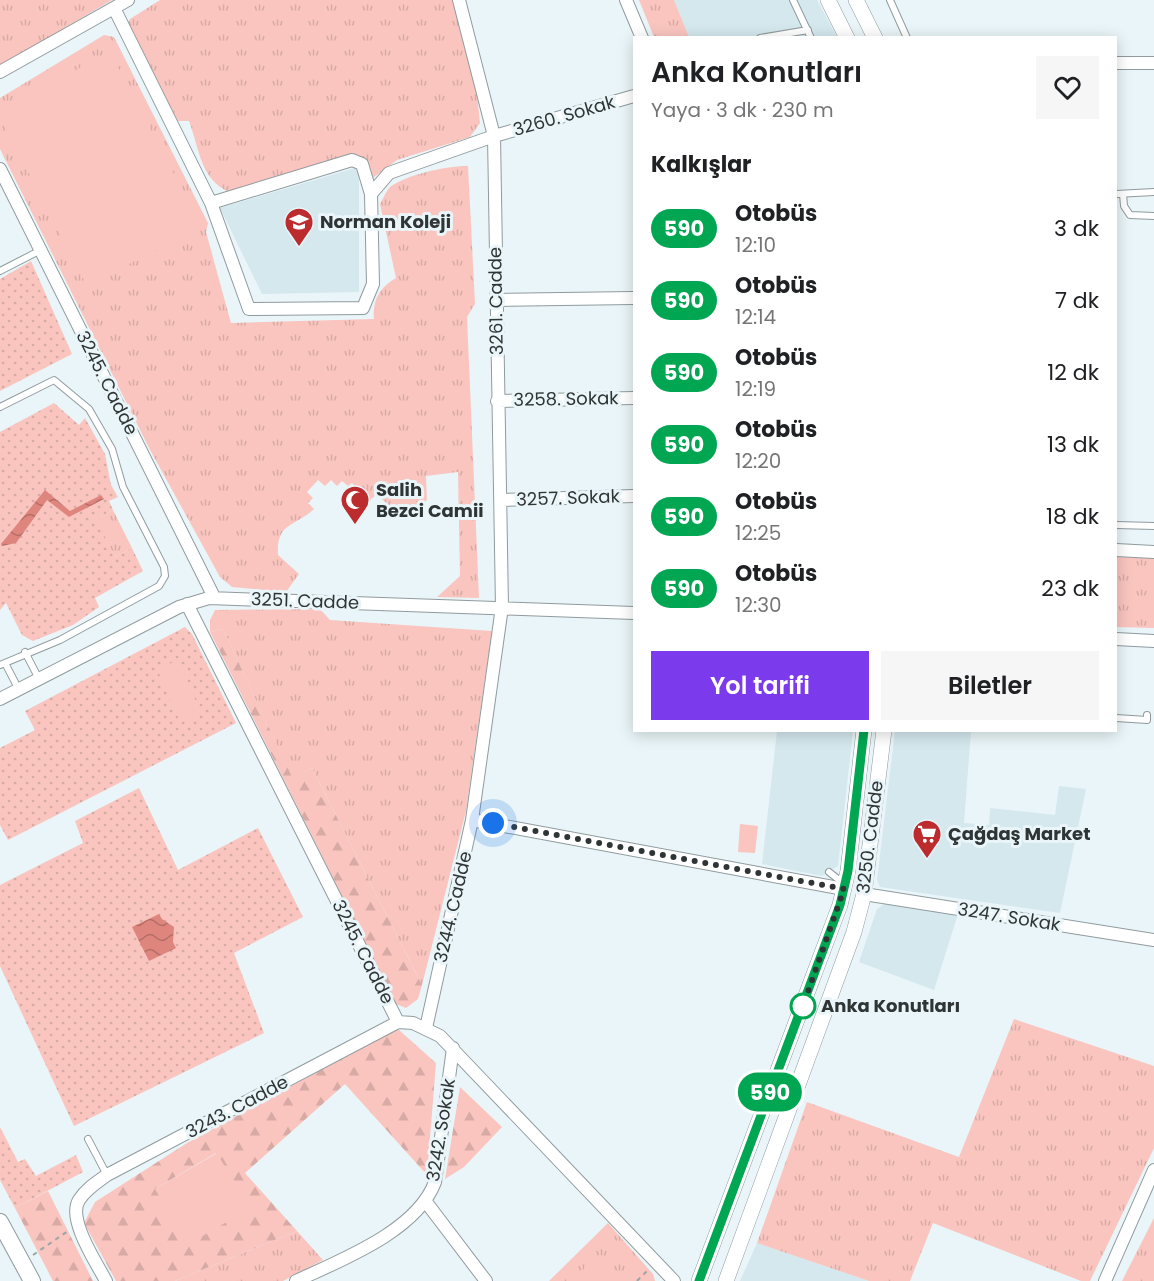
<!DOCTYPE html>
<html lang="tr">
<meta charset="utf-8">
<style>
body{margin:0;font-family:Poppins,sans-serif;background:#f6f6f6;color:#202124;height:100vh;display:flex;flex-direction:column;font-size:22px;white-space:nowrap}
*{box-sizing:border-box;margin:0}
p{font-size:20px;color:#757577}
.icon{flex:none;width:33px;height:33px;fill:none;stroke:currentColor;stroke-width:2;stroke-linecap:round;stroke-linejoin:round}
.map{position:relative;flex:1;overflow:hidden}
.drawer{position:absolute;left:633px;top:36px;width:484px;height:696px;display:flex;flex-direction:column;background:#fff;border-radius:0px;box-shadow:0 3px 15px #0003}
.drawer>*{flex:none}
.badge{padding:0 12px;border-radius:20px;font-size:21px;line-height:39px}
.you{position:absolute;width:30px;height:30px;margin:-15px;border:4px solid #fff;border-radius:50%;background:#1a73e8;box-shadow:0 0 0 9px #1a73e833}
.map>.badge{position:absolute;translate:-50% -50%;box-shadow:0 0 0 3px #fff}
h2{padding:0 18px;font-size:22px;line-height:54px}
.round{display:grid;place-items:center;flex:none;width:63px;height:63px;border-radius:0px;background:#f6f6f6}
.head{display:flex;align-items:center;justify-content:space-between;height:102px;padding:0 18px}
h1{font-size:28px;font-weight:600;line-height:45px}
.button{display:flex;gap:12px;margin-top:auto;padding:12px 18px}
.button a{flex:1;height:69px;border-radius:0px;background:#7c3aed;color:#fff;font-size:24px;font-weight:600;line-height:69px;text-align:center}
.button a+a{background:#f6f6f6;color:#202124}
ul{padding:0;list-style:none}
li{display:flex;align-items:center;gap:18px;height:72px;padding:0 18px}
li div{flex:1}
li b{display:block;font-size:22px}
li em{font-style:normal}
li .badge{min-width:66px;font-weight:700;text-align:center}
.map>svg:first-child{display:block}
</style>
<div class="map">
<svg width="1154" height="1281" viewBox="0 0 1154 1281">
<defs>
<pattern id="grass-tufts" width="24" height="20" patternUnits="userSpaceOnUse" patternTransform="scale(1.5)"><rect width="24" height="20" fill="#fac5bf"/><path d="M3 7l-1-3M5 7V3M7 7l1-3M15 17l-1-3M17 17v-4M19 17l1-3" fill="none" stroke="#d7aaa5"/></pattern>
<pattern id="forest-firs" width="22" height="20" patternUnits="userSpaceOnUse" patternTransform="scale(1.5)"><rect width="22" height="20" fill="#fac5bf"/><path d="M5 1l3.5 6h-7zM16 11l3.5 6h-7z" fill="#d7aaa5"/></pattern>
<pattern id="garden-dots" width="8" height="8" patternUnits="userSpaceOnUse" patternTransform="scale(1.5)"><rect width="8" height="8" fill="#fac5bf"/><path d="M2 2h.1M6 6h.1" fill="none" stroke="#d7aaa5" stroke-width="1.8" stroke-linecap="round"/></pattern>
<pattern id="water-waves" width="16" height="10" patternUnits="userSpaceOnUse" patternTransform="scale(1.5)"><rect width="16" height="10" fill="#de857d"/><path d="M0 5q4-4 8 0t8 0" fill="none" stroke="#b46e67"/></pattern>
</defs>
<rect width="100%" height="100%" fill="#e9f5f8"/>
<path fill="#d4e8ee" d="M674,0H817L837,37H689Z
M355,168L359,171V292L262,294L220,208Z
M777,731H853L838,866L822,876L762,864Z
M895,731H971L964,823L989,825L990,808L1055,815L1059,786L1086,789L1060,913L880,887L877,880Z
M884,904L958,914L934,990L859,962L877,909Z
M757,1243L869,1281H740Z"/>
<path fill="url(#grass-tufts)" d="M0,0H112L0,66Z
M160,0H453L476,85L480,123L470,137L397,160L370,180L368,162L357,155L231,193C200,180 200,150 189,121H178L127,25L130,19Z
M639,0H674L689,37H654Z
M104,35L114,37L208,223L206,232L231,323L374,319C372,300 380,287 396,278L380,204C383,199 386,191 390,187C405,175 450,165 468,166L475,304L467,317L479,598L437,597L460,576L458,472L426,476L427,500L402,519L377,494L369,501L352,483L348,486L342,481L337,486L331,480L325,486L318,480L307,492L313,498L308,503L314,509C295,527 276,522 278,555L299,574L286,592L232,587L220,577L149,448L0,149V98Z
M113,510L132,548L115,557L95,519Z
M1116,557L1154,558V628L1116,627Z
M320,609L330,620L492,631L466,811L422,985L312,768L292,778L223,629L210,632V620L215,610Z
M1014,1019L1154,1066V1148L1090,1281H1081L933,1223L910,1281H869L757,1243L807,1102L959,1157Z
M1154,1218V1281H1122Z
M608,1223L653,1274L655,1281H549Z
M297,1231L323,1260L283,1281H175Z"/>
<path fill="url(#forest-firs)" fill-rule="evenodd" d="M223,629L292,777L312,768L422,985L418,999L406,1008L396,1004L210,632Z
M399,1030L436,1063L427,1175L345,1084L245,1173L297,1231L175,1281H116L84,1223L95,1202L187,1143L392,1031ZM216,1153L248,1209L155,1189Z
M460,1087L502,1127L464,1167L445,1179Z
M48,1191L93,1281H53L15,1208Z"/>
<path fill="url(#garden-dots)" d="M31,261L72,354L0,391V279Z
M54,403L79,425L85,418L105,454L111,485L118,497L109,501L113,510L96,519L115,557L132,548L143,571L95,598L99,607L73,625L33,641L22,635L6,603L0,610V432Z
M185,627L192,634L236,723L8,840L0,825V748L35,730L25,711Z
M139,788L178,870L258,828L303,917L234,953L264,1033L74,1126L0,966V885L83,843L75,821Z
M0,1127L18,1162L25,1159L36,1176L76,1155L83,1172L15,1208L0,1180Z"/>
<path fill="#fac5bf" d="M110,52L201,226L87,286L0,117V110Z
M178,660L201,713L180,722L157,669Z
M740,824L758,826L755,853L738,852Z
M217,1153L249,1209L187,1245L155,1189Z
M600,1254L625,1281H571Z"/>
<path fill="url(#water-waves)" d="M45,490L70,511L101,495L104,499L69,517L47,500L16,543L2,546L1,544Z
M159,914L162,919L174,927L173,942L176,948L149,961L132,927Z"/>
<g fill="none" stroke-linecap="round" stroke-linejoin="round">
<g stroke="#909b9e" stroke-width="8">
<path id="service" d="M793,0L811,38
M890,0L907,38
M760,38L808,30
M1116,194L1154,192
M1123,194L1124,206L1130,215L1154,216
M0,271L41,250
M0,407L54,380L89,409L112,449L123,487L164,567L165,576L159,586L60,640L0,665
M1116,525L1154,526
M25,652L39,679
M5,663L19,690
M1116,718L1147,720V715
M829,872L843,883
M88,1139L107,1175"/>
</g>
<g stroke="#909b9e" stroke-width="14">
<path id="minor" d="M626,0L642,38
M114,8L211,203L249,309L363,308L373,284L371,194L389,173L494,136L634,96
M1116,63H1154
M0,72L128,0
M0,169L214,597
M211,203L352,160L362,164L371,194
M495,300L634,298
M497,401L634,398
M501,500L634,496
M1116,550L1154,552
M187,604L398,1022L413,1023L440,1036L674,1281
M1116,639L1154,641
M0,699L179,607L209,598L634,613
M472,820L844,889
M864,894L1154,940
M426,1028L472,820L502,607L494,136L459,0
M426,1202L486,1281
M106,1281C96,1262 67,1219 79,1200C86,1189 97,1182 107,1175L398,1022
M296,1281C341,1260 417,1231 435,1182L453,1048
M1105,1281L1154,1170"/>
</g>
<g stroke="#909b9e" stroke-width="16">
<path id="tertiary" d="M828,0L847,38
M856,0L875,38
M699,1281L840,905L848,871L864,730
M726,1281L854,932L864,894L884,730"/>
</g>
<g stroke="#909b9e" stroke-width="18">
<path id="secondary" d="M0,1222L32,1281"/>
</g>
<path stroke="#9ba4a6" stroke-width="2" stroke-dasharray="4.5 4.5" stroke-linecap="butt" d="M33,1255L68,1231
M637,1281L648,1270"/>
<use href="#service" stroke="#fff" stroke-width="6"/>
<use href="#minor" stroke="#fff" stroke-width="12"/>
<use href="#tertiary" stroke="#fff" stroke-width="15"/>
<use href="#secondary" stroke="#fff" stroke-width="16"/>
</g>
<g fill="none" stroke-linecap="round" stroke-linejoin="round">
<g stroke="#fff" stroke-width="14">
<path id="line" d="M699,1281L840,905L848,871L864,730"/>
</g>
<use href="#line" stroke="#00a651" stroke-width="9"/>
<path stroke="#2f3435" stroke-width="6" stroke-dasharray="0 10.8" d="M493,823L844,889L803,1006"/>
</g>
<defs>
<g id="school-pin" transform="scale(1.5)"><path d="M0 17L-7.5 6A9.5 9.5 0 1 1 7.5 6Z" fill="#bc2c2e" stroke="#e9f5f8"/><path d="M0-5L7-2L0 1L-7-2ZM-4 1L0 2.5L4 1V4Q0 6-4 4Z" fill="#fff"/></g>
<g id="mosque-pin" transform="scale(1.5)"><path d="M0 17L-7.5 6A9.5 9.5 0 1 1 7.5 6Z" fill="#bc2c2e" stroke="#e9f5f8"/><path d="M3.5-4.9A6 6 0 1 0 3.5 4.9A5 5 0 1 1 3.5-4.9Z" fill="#fff"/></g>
<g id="supermarket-pin" transform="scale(1.5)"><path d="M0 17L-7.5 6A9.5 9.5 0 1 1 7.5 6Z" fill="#bc2c2e" stroke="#e9f5f8"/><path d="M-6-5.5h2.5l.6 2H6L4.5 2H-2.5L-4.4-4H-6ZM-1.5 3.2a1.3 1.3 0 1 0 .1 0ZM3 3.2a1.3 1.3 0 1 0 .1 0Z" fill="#fff"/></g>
</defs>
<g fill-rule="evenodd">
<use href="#school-pin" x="299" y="222"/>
<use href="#mosque-pin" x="355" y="500"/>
<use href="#supermarket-pin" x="927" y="834"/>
</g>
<circle fill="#fff" stroke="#00a651" stroke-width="3" cx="803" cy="1006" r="12"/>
<g text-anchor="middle" stroke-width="6" stroke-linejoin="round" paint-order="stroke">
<g font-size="18" fill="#2f3435" stroke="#e9f5f8">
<text transform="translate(564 116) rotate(-16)" y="6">3260. Sokak</text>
<text transform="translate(496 301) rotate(-91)" y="6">3261. Cadde</text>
<text transform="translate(107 383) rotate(63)" y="6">3245. Cadde</text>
<text transform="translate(566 399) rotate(-1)" y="6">3258. Sokak</text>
<text transform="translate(568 498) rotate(-2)" y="6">3257. Sokak</text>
<text transform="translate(305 601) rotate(2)" y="6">3251. Cadde</text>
<text transform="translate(870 837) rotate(-83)" y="6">3250. Cadde</text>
<text transform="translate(453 907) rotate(-77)" y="6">3244. Cadde</text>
<text transform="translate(1009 917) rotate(9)" y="6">3247. Sokak</text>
<text transform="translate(363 952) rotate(63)" y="6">3245. Cadde</text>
<text transform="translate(237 1107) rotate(-28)" y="6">3243. Cadde</text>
<text transform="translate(441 1130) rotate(-81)" y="6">3242. Sokak</text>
</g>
<g font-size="18" font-weight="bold" fill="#2f3435" stroke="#e9f5f8" text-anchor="start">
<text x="320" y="228">Norman Koleji</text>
<text x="376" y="496">Salih<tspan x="376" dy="21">Bezci Camii</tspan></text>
<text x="948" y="840">Çağdaş Market</text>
</g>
<g font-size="18" font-weight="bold" fill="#2f3435" stroke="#e9f5f8" text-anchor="start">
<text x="821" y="1012">Anka Konutları</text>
</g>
</g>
</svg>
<div class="you" style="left:493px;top:823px"></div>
<b class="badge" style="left:770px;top:1092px;background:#00a651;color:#fff">590</b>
<section class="drawer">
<div class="head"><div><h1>Anka Konutları</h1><p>Yaya · 3 dk · 230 m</p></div><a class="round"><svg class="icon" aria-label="heart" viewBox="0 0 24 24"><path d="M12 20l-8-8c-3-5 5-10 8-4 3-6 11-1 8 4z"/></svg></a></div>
<h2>Kalkışlar</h2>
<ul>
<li><span class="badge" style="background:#00a651;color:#fff">590</span><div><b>Otobüs</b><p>12:10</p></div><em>3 dk</em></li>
<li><span class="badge" style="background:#00a651;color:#fff">590</span><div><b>Otobüs</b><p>12:14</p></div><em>7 dk</em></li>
<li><span class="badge" style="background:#00a651;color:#fff">590</span><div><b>Otobüs</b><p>12:19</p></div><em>12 dk</em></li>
<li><span class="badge" style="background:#00a651;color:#fff">590</span><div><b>Otobüs</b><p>12:20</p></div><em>13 dk</em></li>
<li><span class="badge" style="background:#00a651;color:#fff">590</span><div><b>Otobüs</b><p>12:25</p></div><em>18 dk</em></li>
<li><span class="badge" style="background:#00a651;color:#fff">590</span><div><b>Otobüs</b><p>12:30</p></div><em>23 dk</em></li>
</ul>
<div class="button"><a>Yol tarifi</a><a>Biletler</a></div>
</section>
</div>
